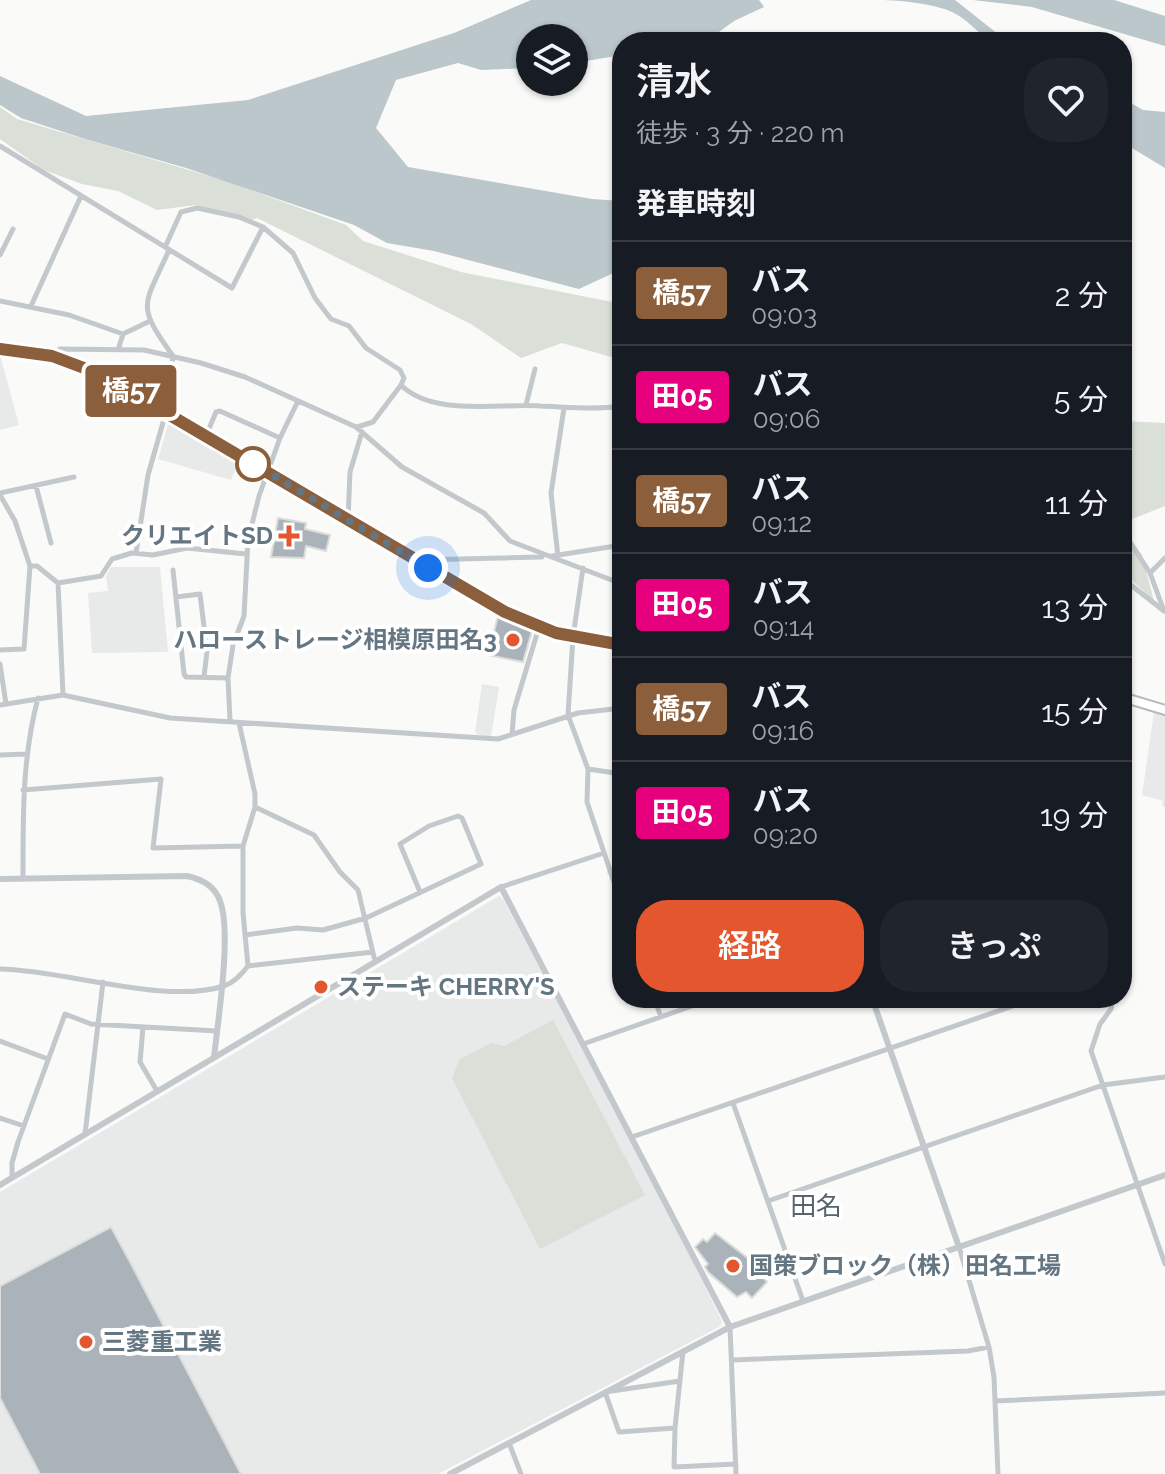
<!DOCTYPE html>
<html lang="ja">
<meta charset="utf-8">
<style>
body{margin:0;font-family:Raleway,"Noto Sans JP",sans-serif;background:#20242c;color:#f1f3f6;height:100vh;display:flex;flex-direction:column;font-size:30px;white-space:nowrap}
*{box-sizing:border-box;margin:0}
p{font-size:26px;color:#9ea1a6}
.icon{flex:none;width:44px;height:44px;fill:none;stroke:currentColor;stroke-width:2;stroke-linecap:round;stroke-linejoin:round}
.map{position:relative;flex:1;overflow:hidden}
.sheet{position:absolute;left:612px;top:32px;width:520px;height:976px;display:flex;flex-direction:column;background:#171b24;border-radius:32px;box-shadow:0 2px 6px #0004}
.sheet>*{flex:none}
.badge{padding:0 16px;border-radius:6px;font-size:28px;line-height:52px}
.buttons{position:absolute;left:516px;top:24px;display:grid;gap:16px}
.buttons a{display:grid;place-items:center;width:72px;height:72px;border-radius:50%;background:#171b24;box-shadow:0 2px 6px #0004;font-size:40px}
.you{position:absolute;width:40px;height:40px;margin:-20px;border:6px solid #fff;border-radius:50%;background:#1a73e8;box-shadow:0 0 0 12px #1a73e833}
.map>.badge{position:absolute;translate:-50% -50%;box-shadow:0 0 0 4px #fff}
h2{padding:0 24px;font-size:30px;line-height:72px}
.round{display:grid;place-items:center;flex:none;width:84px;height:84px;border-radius:32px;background:#20242c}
.summary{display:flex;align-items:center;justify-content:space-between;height:136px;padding:0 24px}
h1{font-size:38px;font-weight:600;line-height:60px}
.action{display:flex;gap:16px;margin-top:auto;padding:16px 24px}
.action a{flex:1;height:92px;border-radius:32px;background:#e4572e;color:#fff;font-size:32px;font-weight:600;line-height:92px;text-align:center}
.action a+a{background:#20242c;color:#f1f3f6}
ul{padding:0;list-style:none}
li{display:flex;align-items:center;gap:24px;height:104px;padding:0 24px;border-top:2px solid #363941}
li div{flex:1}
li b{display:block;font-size:30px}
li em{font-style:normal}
li .badge{min-width:88px;font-weight:700;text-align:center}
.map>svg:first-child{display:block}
</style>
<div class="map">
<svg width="1165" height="1474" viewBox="0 0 1165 1474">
<rect width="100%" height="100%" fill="#fafaf8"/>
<path fill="#e8e9e9" d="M0,355L19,425L0,430Z
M169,421L238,463L231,480L158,459Z
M111,567H160L168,652L92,653L88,593L108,591L106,576Z
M482,684L499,687L491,737L478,735L475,732Z
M1154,712L1165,715V807L1162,806L1163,801L1142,795Z
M499,896L503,899L552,991L693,1262L722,1321L721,1326L438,1474H0V1192Z"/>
<path fill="#dadfd7" d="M0,107L17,119L229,182L346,225L363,241L461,272L622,304V360L562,343L521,358L471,324L257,218L252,220L196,205L157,210L118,191L82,184L44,170L0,139Z
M1122,421L1165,423V506L1122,523Z
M1122,526L1142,555L1154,601L1122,571Z
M553,1020L645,1195L540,1249L452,1078L460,1059L491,1043L504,1046Z"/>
<path fill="#bbc7cb" d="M531,0H759L764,7L734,21L708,40L622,42V55L574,63V38H530V68L481,70L458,63L396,80L376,128L408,167L592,199L622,201V269L579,289L434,251L387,243L354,225L186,168L85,139L21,118L0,105V76L86,116L248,100L454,33Z
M880,0H955L1008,42C979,42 977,25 954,13C937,4 900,0 880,0Z
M973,0H1114L1165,16V46L1032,7Z
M1122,98L1143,110L1165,112V168L1122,142Z"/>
<path fill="#aab3b9" stroke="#dcdcda" stroke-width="2" d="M278,518L306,523L305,529L330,535L326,551L306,546L304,558L271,557Z
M498,616L532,631L523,662L488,655Z
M111,1227L130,1262L241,1474H40L0,1398V1286Z
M715,1233L766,1272L762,1276L767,1282L752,1298L746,1292L737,1297L708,1272L705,1267L708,1264L695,1247L703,1239L707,1242Z"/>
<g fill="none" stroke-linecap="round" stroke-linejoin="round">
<g stroke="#b5babe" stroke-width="12">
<path id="primary" d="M0,349L52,356L100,374L505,612L556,633L622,645
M1122,697L1165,710"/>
</g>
<path stroke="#c3c8cc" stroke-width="5" d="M0,146L232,288L263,227
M166,245L181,212L197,208L239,217L263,227L293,253L315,298L331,319L349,326L366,348L400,370L404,378L401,385C433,417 499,403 540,406C568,407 594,410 622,406
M0,255L13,229
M0,301L69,315L123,334L148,322
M31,306L81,196
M118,350L123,334
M52,356L60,349L144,350L201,363L245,377L356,427L402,467L484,513L510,541L622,584
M526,405L535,369
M357,427L373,422L401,385
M206,436L216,412L220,411L280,438
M36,486L51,543
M0,493L74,477
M0,495L15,521L30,566L24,649L0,650
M348,520L350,472L362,432
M1122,530L1150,573L1164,611
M136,553L148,475L166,412L173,356C135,303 144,307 169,250
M552,556L622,545
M558,557L551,493L564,408
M420,560L542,557
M30,566H37L58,583L63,695
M583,568L573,637L568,715L588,769L587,802L622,906
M173,570L184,674L186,677L228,678
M1150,573L1165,558
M1122,578L1164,611
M58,583L101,576L112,559L132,553L153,555L187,548L246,554
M176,597L200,594L207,651L204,677
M0,664L6,704
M0,705L63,695L170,718L498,739L578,713L622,708
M230,721L228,678L233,645L244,616L248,540L259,496L280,438L298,401
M239,723L255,794V807L314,835L340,872L358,890L375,961
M512,734L514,710L539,627
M0,755L27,754
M588,769L622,774
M23,790L161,779L153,848L243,846
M610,872L622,868
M23,879C23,817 22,758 38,698
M501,887L604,853
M245,935L297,928L323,930L366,918L481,864L462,818L458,816L429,826L400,844L420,892
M248,966L373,952
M0,969C64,970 166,1005 224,986C233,983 242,974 248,966L243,913V846L255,807
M654,998L661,1017
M1113,998L1111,1009L1100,1024L1091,1051L1165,1264
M143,1027L140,1062L157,1091
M0,1041L48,1059
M583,1044L715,998
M733,1103L803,1301
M0,1118L24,1126
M85,1134L103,982
M632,1137L1036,998
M12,1177V1163L18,1142L65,1014L91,1024L217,1031
M768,1201L1103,1085L1165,1077
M959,1247L989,1347L994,1377L998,1474
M730,1327L736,1474
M683,1351L675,1428L674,1467L736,1464
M732,1360L968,1351L989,1347
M995,1401L1165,1393
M675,1428L619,1432L605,1392L680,1381
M509,1443L521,1474"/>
<path stroke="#c3c8cc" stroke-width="6" d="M0,879L187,876C201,879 215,886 220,901C232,932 218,1021 214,1057
M872,998L959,1247
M0,1185L501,887L730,1327
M450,1474L730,1327L1165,1175"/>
<use href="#primary" stroke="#fff" stroke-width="8"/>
</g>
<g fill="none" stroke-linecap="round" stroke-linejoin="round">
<g stroke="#fff" stroke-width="18">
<path id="line" d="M0,349L52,356L100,374L505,612L556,633L622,645"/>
</g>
<use href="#line" stroke="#8b5e3c" stroke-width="12"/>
<path stroke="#657683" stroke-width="8" stroke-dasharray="0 14.4" d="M253,464L246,459L428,568"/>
</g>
<circle fill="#fff" stroke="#8b5e3c" stroke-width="4" cx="253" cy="464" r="16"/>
<g fill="#e4572e" stroke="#fff" stroke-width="3">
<path d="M285 524h8v8h8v8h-8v8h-8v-8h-8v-8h8z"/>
<circle cx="513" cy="640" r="8"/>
<circle cx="321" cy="987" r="8"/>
<circle cx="733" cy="1266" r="8"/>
<circle cx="86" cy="1342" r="8"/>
</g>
<g text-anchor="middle" stroke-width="8" stroke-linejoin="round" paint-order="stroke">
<g font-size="24" font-weight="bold" fill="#657683" stroke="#fff" text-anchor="start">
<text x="273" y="544" text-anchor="end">クリエイトSD</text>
<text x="497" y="648" text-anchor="end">ハローストレージ相模原田名3</text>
<text x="337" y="995">ステーキ CHERRY'S</text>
<text x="749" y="1274">国策ブロック（株）田名工場</text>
<text x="102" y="1350">三菱重工業</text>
</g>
<g font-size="26" fill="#57646e" stroke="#fff">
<text x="816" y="1215">田名</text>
</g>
</g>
</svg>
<div class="buttons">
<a><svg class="icon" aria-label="layers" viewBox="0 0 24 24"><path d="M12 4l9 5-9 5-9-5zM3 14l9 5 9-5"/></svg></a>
</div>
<div class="you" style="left:428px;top:568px"></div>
<b class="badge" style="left:131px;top:391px;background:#8b5e3c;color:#fff">橋57</b>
<section class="sheet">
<div class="summary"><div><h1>清水</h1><p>徒歩 · 3 分 · 220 m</p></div><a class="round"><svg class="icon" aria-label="heart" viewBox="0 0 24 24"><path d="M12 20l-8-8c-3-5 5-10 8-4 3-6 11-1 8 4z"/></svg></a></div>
<h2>発車時刻</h2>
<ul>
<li><span class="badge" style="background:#8b5e3c;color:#fff">橋57</span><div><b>バス</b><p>09:03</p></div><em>2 分</em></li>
<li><span class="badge" style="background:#e6007e;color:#fff">田05</span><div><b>バス</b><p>09:06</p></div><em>5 分</em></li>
<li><span class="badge" style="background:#8b5e3c;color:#fff">橋57</span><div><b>バス</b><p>09:12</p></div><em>11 分</em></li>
<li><span class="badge" style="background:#e6007e;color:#fff">田05</span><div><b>バス</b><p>09:14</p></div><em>13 分</em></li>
<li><span class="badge" style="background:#8b5e3c;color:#fff">橋57</span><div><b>バス</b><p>09:16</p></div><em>15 分</em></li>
<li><span class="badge" style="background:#e6007e;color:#fff">田05</span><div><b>バス</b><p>09:20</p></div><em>19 分</em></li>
</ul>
<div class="action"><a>経路</a><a>きっぷ</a></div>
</section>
</div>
